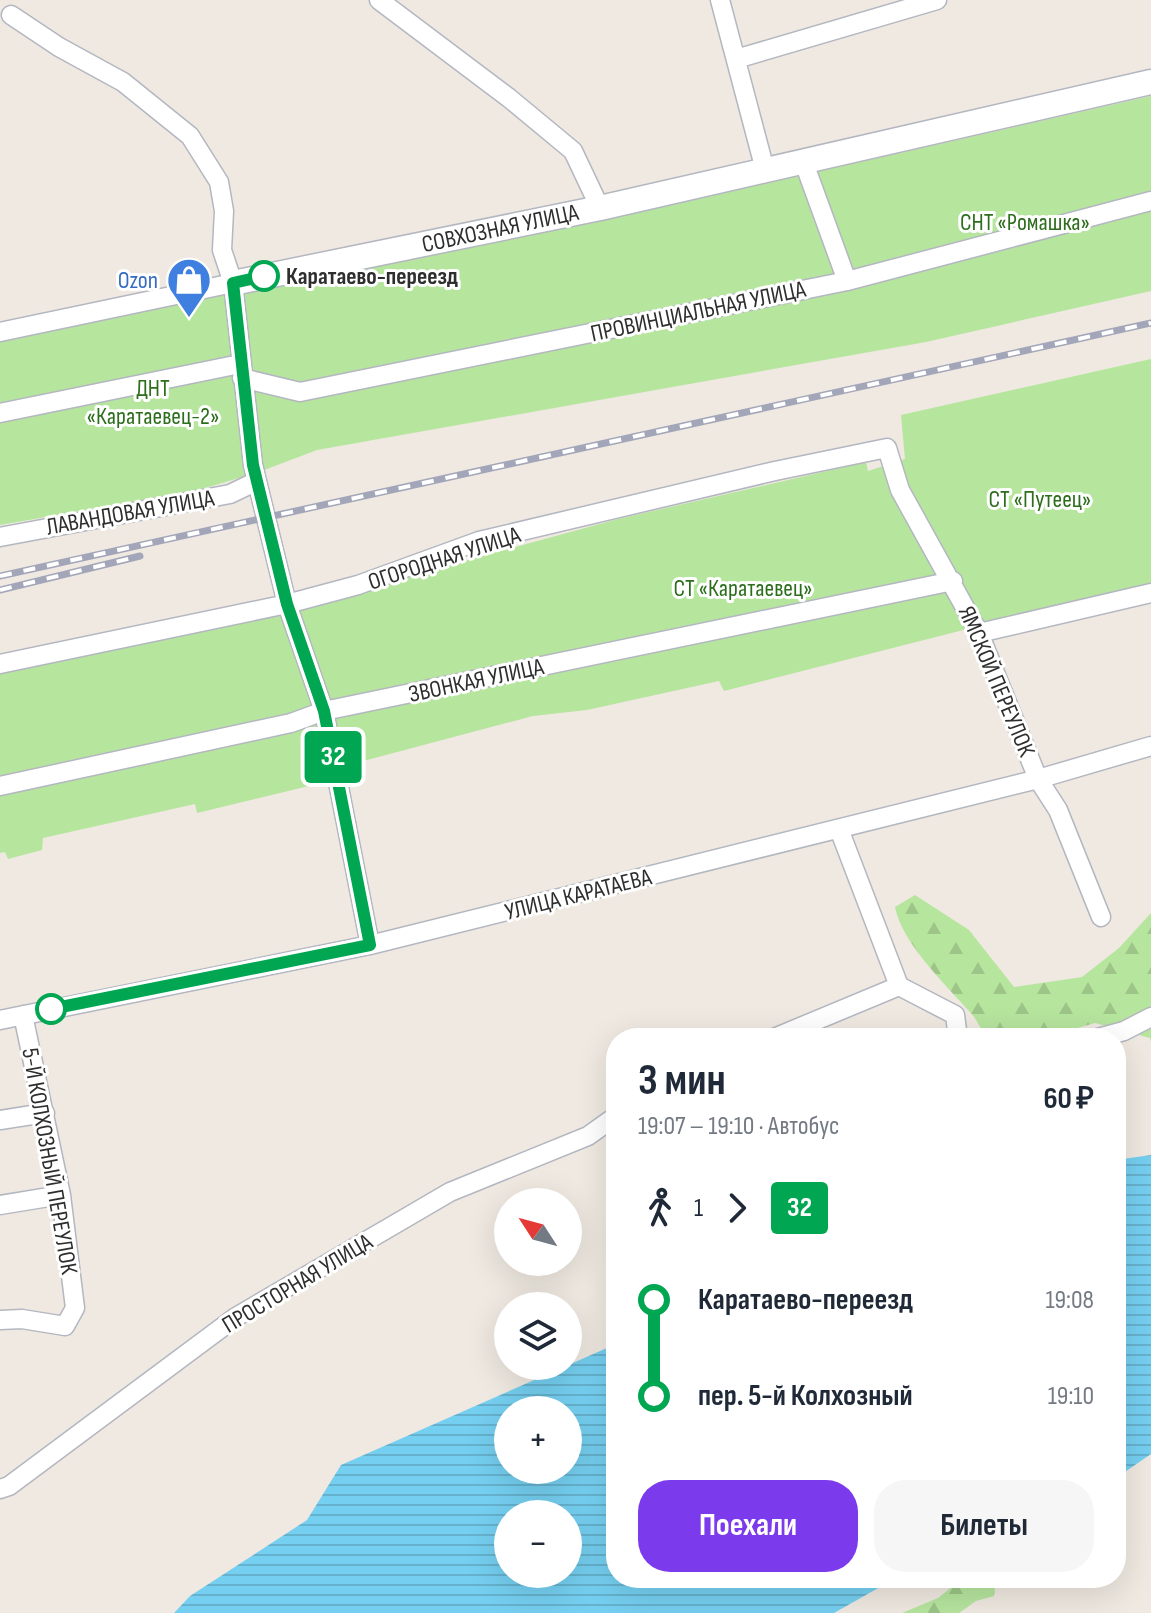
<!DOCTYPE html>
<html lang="ru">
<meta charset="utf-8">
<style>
body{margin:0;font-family:"Sofia Sans Condensed",sans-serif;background:#f6f6f7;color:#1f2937;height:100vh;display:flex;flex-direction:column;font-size:30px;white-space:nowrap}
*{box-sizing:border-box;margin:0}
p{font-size:26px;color:#747a83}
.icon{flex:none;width:44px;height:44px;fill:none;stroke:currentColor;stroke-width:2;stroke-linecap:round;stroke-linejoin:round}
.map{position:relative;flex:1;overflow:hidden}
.sheet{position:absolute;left:606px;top:1028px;width:520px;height:560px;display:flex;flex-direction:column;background:#fff;border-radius:32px;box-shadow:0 8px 32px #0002}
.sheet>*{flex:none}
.badge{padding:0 16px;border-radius:6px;font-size:28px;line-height:52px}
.needle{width:52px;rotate:306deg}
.tools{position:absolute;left:494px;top:1188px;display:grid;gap:16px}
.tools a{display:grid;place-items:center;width:88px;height:88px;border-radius:50%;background:#fff;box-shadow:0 8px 32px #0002;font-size:40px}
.map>.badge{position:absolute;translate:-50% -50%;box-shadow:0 0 0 4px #fff}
.legs{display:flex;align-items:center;gap:12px;height:88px;padding:0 32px;font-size:26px}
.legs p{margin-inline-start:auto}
.summary{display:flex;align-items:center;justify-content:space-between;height:136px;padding:0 32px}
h1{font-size:44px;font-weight:700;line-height:60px}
.action{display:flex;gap:16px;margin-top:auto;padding:16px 32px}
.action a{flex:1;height:92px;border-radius:32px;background:#7c3aed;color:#fff;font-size:32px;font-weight:700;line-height:92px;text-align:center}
.action a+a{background:#f6f6f7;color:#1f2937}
ul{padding:0 32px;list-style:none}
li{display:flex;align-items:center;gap:28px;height:96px;font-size:30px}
li i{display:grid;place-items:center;width:12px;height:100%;margin:0 10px;background:currentColor}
li i::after{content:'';width:20px;height:20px;margin:-10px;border:6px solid;border-radius:50%;background:#fff}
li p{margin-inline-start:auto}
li:first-child i{background:linear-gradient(#0000 50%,currentColor 0)}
li:last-child i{background:linear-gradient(currentColor 50%,#0000 0)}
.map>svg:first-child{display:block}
</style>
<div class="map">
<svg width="1151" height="1613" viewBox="0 0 1151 1613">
<defs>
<pattern id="forest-firs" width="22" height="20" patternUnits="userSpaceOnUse" patternTransform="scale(2)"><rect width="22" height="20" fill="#b6e59e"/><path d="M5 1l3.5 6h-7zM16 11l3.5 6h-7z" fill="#9dc588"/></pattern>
<pattern id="water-rules" width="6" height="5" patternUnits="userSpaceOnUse" patternTransform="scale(2)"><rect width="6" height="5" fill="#75cff0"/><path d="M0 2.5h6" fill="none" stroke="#66b2ce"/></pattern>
</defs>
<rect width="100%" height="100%" fill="#efe9e1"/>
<path fill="url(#forest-firs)" d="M915,895L969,930L1014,987L1082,977L1119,948L1151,913V1042L1150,1038L1095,1023L1043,1038H986C981,1029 976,1018 969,1011C945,984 902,943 895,907Z
M963,1578H996L994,1596L976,1601L959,1613H902L938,1598Z"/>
<path fill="#b6e59e" d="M1151,96V291L926,342L317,450L259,472L195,491L0,525V341L248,281L842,166Z
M1151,359V591L979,626L724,691L719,681L587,710L533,716L337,768L338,779L197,813L195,804L43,838L42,850L8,859L5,852L0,853V673L281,611L618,519L866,462L868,471L905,459L901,415Z"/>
<path fill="url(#water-rules)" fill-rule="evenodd" d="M1151,1155V1454L1116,1478V1160Z
M616,1344V1578H896L834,1613H174L190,1596L307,1520L341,1465ZM508,1410H568V1470H508ZM508,1514H568V1574H508Z"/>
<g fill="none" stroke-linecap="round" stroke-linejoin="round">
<g stroke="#b4b7c1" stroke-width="21">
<path id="street" d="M379,0L509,98L573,151L600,208
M720,0L765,170
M11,15L59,47L123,82L190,136L219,182L224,211L222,250L233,283L253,465L287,604L324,711L370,945
M736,59L937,0
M803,160L847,281
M0,332L233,283
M242,378L300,392L847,281L1151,201
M0,413L240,364
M0,537L230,494L257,481
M979,633L1151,593
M0,664L287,604L358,585L479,541L775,471L887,448L900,490L979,633L1038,779L1058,810L1101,917
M0,786L291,723L324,711L953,581
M839,829L899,986
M0,1020L370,945L1038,779L1151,746
M774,1038L899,986L955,1015L958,1038
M1098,1038L1124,1031L1151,1017
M0,1120L45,1113
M0,1205L61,1195
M0,1320L22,1319L65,1326L75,1308L61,1195L23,1015
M0,1489L9,1486L236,1317L450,1192L588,1136L616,1116"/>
</g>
<g stroke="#b4b7c1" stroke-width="27">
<path id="secondary" d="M233,283L600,208L1151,82"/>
</g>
<use href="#street" stroke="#fff" stroke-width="18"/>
<use href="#secondary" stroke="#fff" stroke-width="24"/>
<g stroke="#a3a6b8" stroke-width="7">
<path id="rail" d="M0,576L1151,323
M0,590L140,556"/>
</g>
<use href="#rail" stroke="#fff" stroke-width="4" stroke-dasharray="12" stroke-linecap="butt"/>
</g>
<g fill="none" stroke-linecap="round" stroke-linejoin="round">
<g stroke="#fff" stroke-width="18">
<path id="line-1" d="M51,1009L370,945L324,711L287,604L253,465L233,283L264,276"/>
</g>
<use href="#line-1" stroke="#00a651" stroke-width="12"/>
</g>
<defs>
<g id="shop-pin" transform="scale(2.3)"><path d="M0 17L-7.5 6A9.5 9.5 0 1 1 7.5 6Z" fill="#3f7fe0" stroke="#fff"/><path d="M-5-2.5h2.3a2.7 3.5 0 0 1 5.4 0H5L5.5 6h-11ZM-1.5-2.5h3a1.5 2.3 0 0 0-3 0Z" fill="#fff"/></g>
</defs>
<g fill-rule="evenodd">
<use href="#shop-pin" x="189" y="280"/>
</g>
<g fill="#fff" stroke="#00a651" stroke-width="4">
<circle cx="264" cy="276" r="14"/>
<circle cx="51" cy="1009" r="14"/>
</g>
<g text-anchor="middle" stroke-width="6" stroke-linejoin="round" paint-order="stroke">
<g font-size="24" fill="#2c6e1b" stroke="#fff">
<text x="1025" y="230">СНТ «Ромашка»</text>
<text x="153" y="396">ДНТ<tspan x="153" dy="28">«Каратаевец-2»</tspan></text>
<text x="1040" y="507">СТ «Путеец»</text>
<text x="743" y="596">СТ «Каратаевец»</text>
</g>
<g font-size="24" fill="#2e2e2e" stroke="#fff">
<text transform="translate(500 228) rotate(-12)" y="8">СОВХОЗНАЯ УЛИЦА</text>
<text transform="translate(698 311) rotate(-12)" y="8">ПРОВИНЦИАЛЬНАЯ УЛИЦА</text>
<text transform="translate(130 512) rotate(-10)" y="8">ЛАВАНДОВАЯ УЛИЦА</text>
<text transform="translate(444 558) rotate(-18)" y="8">ОГОРОДНАЯ УЛИЦА</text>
<text transform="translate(476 680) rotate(-12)" y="8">ЗВОНКАЯ УЛИЦА</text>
<text transform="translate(997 681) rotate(67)" y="8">ЯМСКОЙ ПЕРЕУЛОК</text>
<text transform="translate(578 894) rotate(-14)" y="8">УЛИЦА КАРАТАЕВА</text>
<text transform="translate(50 1161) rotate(80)" y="8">5-Й КОЛХОЗНЫЙ ПЕРЕУЛОК</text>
<text transform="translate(297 1283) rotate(-31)" y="8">ПРОСТОРНАЯ УЛИЦА</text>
</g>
<g font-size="24" font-weight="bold" fill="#2e2e2e" stroke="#fff" text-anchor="start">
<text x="286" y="284">Каратаево-переезд</text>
</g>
<g font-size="24" fill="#366cbe" stroke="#fff" text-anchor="end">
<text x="158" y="288">Ozon</text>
</g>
</g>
</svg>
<div class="tools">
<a><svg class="needle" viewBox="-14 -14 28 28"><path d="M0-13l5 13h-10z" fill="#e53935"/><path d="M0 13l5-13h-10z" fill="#747a83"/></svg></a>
<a><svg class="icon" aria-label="layers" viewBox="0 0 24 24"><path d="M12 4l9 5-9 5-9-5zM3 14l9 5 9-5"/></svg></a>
<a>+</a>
<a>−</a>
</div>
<b class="badge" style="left:333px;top:757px;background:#00a651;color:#fff">32</b>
<section class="sheet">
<div class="summary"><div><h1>3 мин</h1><p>19:07 – 19:10 · Автобус</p></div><b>60 ₽</b></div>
<div class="legs"><svg class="icon" aria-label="walk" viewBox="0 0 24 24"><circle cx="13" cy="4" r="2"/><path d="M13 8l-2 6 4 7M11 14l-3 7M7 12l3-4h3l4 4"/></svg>1<svg class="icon" aria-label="forward" viewBox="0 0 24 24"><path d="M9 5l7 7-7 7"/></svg><b class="badge" style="background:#00a651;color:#fff">32</b></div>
<ul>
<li><i style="color:#00a651"></i><b>Каратаево-переезд</b><p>19:08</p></li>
<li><i style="color:#00a651"></i><b>пер. 5-й Колхозный</b><p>19:10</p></li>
</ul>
<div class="action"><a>Поехали</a><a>Билеты</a></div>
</section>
</div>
